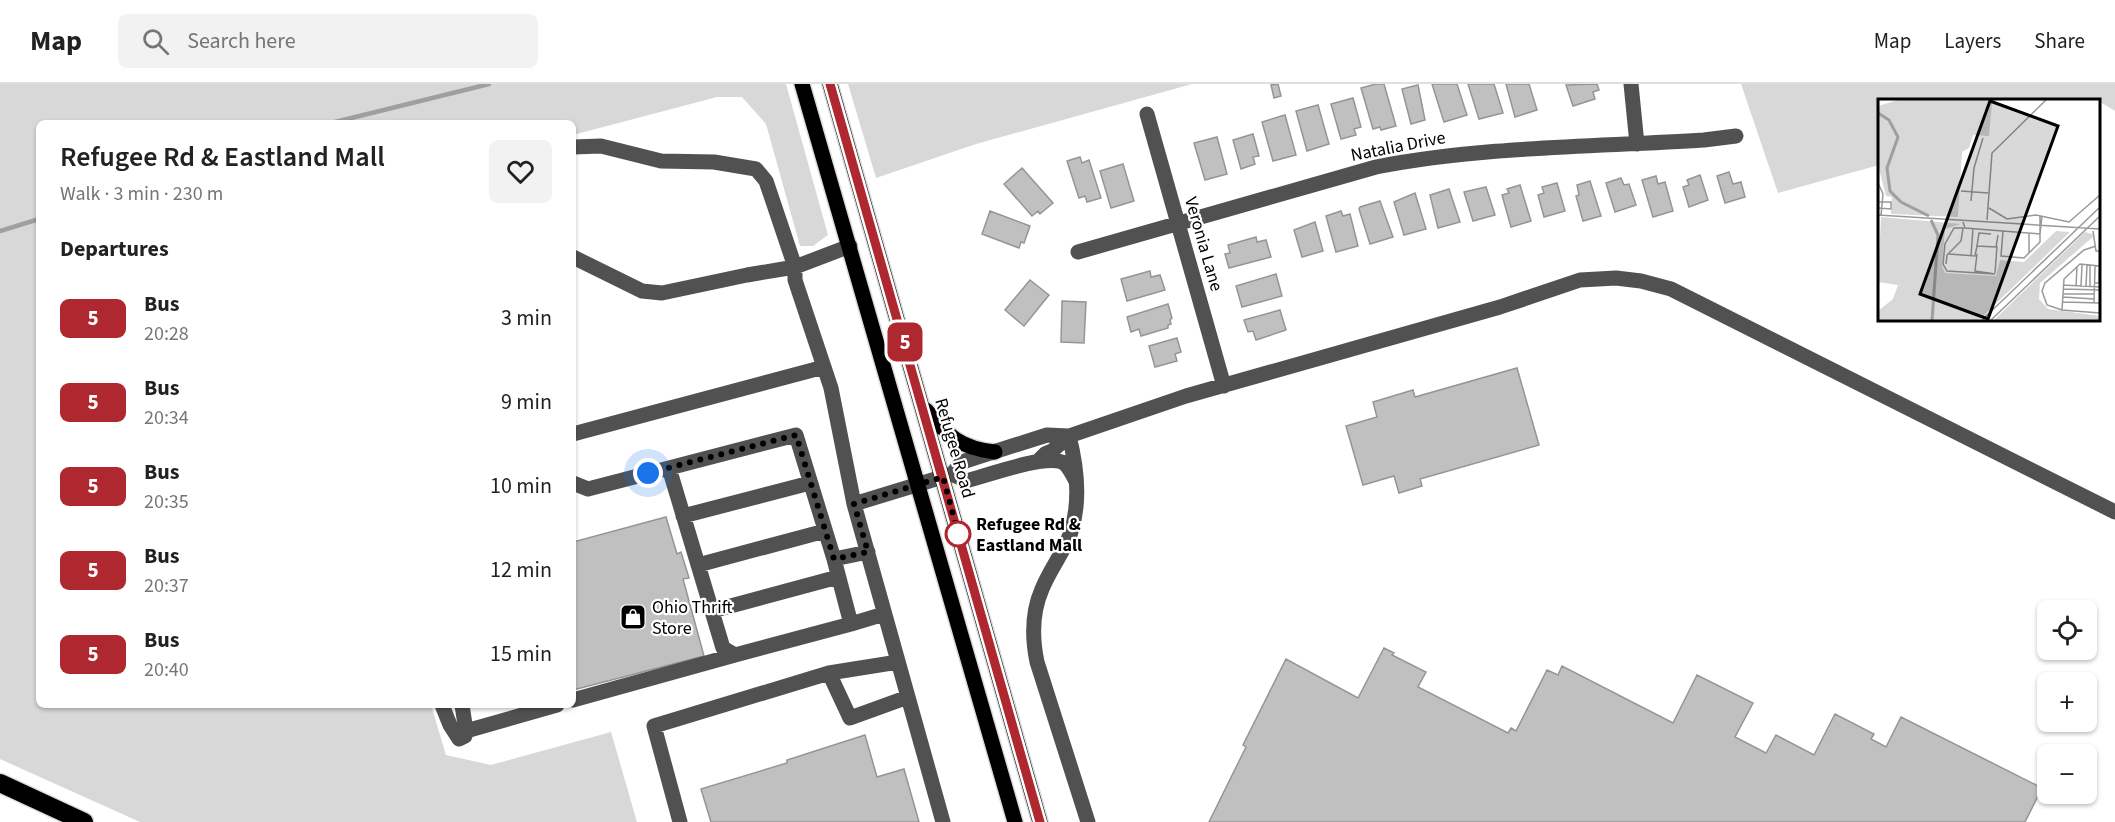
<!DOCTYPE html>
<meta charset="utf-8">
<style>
body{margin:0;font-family:"Source Sans 3",sans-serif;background:#f2f2f2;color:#222;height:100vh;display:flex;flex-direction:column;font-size:22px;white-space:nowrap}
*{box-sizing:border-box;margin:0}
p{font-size:20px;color:#767676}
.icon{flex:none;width:33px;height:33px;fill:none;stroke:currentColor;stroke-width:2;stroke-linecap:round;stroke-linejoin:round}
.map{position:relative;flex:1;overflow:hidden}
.side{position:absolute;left:36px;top:36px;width:540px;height:588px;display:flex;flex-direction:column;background:#fff;border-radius:9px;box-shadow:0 2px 4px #0004}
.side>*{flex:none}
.badge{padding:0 12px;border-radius:9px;font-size:21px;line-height:39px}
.tools{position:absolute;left:2037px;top:516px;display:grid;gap:12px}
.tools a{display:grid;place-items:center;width:60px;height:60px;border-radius:9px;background:#fff;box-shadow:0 2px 4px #0004;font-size:30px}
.you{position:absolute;width:30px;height:30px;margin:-15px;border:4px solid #fff;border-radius:50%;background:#1a73e8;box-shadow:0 0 0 9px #1a73e833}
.map>.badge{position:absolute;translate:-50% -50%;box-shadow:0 0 0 3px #fff}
h2{padding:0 24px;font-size:22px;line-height:54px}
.round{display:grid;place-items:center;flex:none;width:63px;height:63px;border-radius:9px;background:#f2f2f2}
.head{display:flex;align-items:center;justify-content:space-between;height:102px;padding:0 24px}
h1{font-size:28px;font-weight:600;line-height:45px}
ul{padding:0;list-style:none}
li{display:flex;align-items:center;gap:18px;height:84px;padding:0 24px}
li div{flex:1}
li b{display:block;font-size:22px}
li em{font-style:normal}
li .badge{min-width:66px;font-weight:700;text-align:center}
header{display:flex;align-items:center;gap:36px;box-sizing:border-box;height:84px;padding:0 30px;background:#fff;border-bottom:2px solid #e0e0e0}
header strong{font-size:28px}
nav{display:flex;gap:33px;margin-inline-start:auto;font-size:21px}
.search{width:420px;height:54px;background:#f2f2f2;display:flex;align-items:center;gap:15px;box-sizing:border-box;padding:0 21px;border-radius:9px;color:#767676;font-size:22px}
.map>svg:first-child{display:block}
</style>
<header>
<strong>Map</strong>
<div class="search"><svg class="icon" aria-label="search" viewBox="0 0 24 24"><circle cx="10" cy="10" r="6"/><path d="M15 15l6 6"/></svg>Search here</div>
<nav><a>Map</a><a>Layers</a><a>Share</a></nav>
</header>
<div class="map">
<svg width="2115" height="738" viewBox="0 0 2115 738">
<rect width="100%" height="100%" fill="#fff"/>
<path fill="#d8d8d8" d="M0,0H786L828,151L813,162H800L766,40L742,13H717L573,51V39H39V621H431L446,671L491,681L611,648L637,738H140L0,675Z
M848,0H1192L976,60L876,94Z
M1741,0H2115V27L2102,19L2099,20L2098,16H1880L1879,81L1778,109Z"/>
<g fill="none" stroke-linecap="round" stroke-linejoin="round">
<path stroke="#9f9f9f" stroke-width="4.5" d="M331,39L489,0
M0,147L39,135"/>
</g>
<path fill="#c0c0c0" stroke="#959595" stroke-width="1.5" d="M1278,0L1281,12L1274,14L1271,1Z
M1376,0H1384L1396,42L1381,46L1380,43L1373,45L1361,4Z
M1432,0H1457L1467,31L1444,38Z
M1468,0H1494L1503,29L1479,35Z
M1506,0H1529L1537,26L1515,33Z
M1597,0L1599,6L1593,8L1595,15L1573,22L1566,1Z
M1418,1L1425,36L1411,40L1402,5Z
M1353,14L1361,43L1354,45L1356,51L1341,55L1331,20Z
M1318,21L1329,60L1307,67L1296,27Z
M1285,31L1296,71L1273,77L1262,38Z
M1253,50L1259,72L1253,73L1255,80L1241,85L1233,56Z
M1217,53L1227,90L1205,96L1194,59Z
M1080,73L1082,79L1089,76L1101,114L1087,118L1085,112L1079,114L1067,77Z
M1123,80L1134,117L1111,124L1100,87Z
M1022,84L1053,119L1040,130L1038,127L1032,132L1004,100Z
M1729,88L1733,100L1741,98L1745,113L1725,119L1717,92Z
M1700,91L1708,116L1689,123L1683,103L1689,101L1687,96Z
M1656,92L1658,100L1665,98L1673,127L1653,133L1642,96Z
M1621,94L1624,101L1629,100L1636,121L1615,128L1606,99Z
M1590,97L1601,132L1583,137L1576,112L1579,111L1577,101Z
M1557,99L1565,127L1544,133L1538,111L1544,109L1542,103Z
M1520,101L1531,137L1511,143L1502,111L1509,109L1507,105Z
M1486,103L1495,131L1473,137L1464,108Z
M1449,105L1460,138L1438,144L1430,111Z
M1415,109L1426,145L1404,151L1394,118Z
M1380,117L1393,153L1370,160L1359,125L1360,123Z
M990,127L1030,142L1024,159L1021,158L1019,164L982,150Z
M1341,127L1343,132L1350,130L1358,162L1336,168L1326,132Z
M1315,138L1323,167L1302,173L1294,146Z
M1256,153L1257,158L1266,156L1271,173L1229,184L1225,170L1230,169L1228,161Z
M1150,187L1151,193L1160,191L1165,206L1127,217L1121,195Z
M1276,190L1282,212L1242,223L1236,202Z
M1030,196L1049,211L1024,242L1005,226Z
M1062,217L1086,218L1084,259L1061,258Z
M1168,220L1172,234L1170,236L1171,240L1168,241V244L1141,252L1139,245L1131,248L1127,233Z
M1280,226L1286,246L1256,256L1253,247L1248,248L1244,236Z
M1177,254L1181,268L1175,270L1177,277L1155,283L1149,262Z
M1517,284L1539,361L1420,395L1422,402L1399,409L1394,392L1363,401L1346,342L1377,333L1373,318L1413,306L1415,313Z
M666,433L677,470L681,468L689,494L683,495L704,572L573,606V458Z
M1384,564L1394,569L1392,571L1426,588L1418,603L1508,649L1511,644L1516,647L1547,586L1558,591L1562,582L1673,639L1697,591L1753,619L1735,653L1766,669L1776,651L1814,671L1835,630L1874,650L1871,655L1886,663L1901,633L2042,704L2025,738H1209L1246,663L1243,661L1286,575L1358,614Z
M865,651L877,693L904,685L919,738H711L701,705L787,679V676Z"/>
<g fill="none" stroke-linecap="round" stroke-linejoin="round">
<g stroke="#dbdbdb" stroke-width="18">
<path id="major" d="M802,0L1015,738
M830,0L1040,738
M926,326C949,352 959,364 995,368"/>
</g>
<g stroke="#dbdbdb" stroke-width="21">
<path id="highway" d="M0,699L84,738"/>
</g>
<path stroke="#515151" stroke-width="15" d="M1631,0L1637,60
M1147,30L1224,302
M573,63L601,62L661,77L714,78L756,85L766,97L795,183L747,191L662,209L642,207L573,173
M850,162L795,183V196L831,304L854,420L943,738
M1078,168L1376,83C1484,62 1595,63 1704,56L1736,52
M573,350L824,283
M1069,352C1077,383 1081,416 1071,448C1064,468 1050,485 1042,505C1032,528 1032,554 1037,578L1088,738
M1039,376L1045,370L1052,367L1069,352
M952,390L966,397C989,391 1042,371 1062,378C1069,381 1072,391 1076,397
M573,399L588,405L669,384
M854,420L952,390L962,378L1047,351L1069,352L1186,312L1500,223L1580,196L1616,194L1641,197L1671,205L2115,428
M683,432L810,399
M868,468L834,475L851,540L884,530
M834,475L796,351L669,384L723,564L735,571L851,540
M698,481L825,447
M712,527L838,493
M829,589L850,634L908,613
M573,616L735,571
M442,621L450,641L459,655L465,652L466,647L462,621
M466,647L557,621
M680,738L654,642L829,589L898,578"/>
<use href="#major" stroke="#000" stroke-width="15"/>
<use href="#highway" stroke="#000" stroke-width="18"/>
</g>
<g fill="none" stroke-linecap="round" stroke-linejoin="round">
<g stroke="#fff" stroke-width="14">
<path id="line" d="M830,0L1040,738"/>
</g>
<use href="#line" stroke="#af272f" stroke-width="9"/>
<path stroke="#000" stroke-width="6" stroke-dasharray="0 10.8" d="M648,389L796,351L834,475L868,468L854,420L943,393L959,453L958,450"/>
</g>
<defs>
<g id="shop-square" transform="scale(1.35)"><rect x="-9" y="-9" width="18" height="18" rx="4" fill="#000" stroke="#fff"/><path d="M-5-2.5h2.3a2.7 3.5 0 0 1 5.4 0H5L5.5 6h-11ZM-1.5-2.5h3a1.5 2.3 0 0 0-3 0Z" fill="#fff"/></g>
</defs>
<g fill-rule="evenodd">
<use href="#shop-square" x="633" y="533"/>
</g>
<circle fill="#fff" stroke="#af272f" stroke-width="3" cx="958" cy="450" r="12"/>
<g text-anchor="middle" stroke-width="4.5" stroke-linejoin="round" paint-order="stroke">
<g font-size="18" fill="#000" stroke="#fff">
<text transform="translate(1398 62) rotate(-11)" y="6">Natalia Drive</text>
<text transform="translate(1204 160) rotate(74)" y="6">Veronia Lane</text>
<text transform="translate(955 364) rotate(74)" y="6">Refugee Road</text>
</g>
<g font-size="18" font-weight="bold" fill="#000" stroke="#fff" text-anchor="start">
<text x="976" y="446">Refugee Rd &amp;<tspan x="976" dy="21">Eastland Mall</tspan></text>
</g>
<g font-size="18" fill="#000" stroke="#fff" text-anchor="start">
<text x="652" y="529">Ohio Thrift<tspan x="652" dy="21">Store</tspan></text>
</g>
</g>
<g transform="translate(1878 15)">
<rect width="222" height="222" fill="#fff"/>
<path d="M24,0H119L114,4L111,37L95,36L91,49L84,53L80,118L13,115L14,98L8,97L0,66V7ZM3,118L83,125L67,130L64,167L67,174L118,177L122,161L146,163L178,132L192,133L100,222H0V212L15,200L20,186L0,183ZM207,133L217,136L162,184L161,200L170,210L222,217V222H115Z" fill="#d8d8d8"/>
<path fill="none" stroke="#9f9f9f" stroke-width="3" d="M0,14L11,21L20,38L9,69L12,92L23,103L51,117M53,121L60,136L54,222"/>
<path fill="none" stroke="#999" stroke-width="1.5" d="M0,84L5,95L3,116M83,92L110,94M93,102L96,69L105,39M0,103H13V110L0,109M111,109L129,120L158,116L191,123L222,96M0,116L222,130M162,117V135L164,117M109,121L114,54L169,0M85,123L87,129L162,135V143L146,159L123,157L125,132M215,132L218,152H222M113,135L101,134L99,147L118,148L120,136M151,135V154M71,155L97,157L99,147M93,157L95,129M68,165L69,156L83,142L85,129H76L67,145L65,165L69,172L117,175L97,172L99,155M222,167L202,165L186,180L184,211L222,214M117,174L119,147M216,184H221L222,158M185,186L222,188M198,187L199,168M203,187L204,166M208,187L209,166M212,188V167M185,190L222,191M185,195H216M185,198L216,200M185,203L222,204M216,204L217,167M184,211L169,206L164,192L167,184L206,151L218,147M103,222L222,108M112,222L222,117"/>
<path fill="#000" fill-opacity="0.15" stroke="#000" stroke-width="3" d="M112,2L180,27L110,220L42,195Z"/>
<rect width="222" height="222" fill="none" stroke="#000" stroke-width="3"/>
</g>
</svg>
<div class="tools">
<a><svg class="icon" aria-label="locate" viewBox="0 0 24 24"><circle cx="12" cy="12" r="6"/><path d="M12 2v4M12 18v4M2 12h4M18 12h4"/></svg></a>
<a>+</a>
<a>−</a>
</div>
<div class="you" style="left:648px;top:389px"></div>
<b class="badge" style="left:905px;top:258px;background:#af272f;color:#fff">5</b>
<section class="side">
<div class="head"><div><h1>Refugee Rd &amp; Eastland Mall</h1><p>Walk · 3 min · 230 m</p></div><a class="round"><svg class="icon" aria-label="heart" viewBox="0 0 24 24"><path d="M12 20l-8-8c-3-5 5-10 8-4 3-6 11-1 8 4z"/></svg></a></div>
<h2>Departures</h2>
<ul>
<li><span class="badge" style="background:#af272f;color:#fff">5</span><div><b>Bus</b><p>20:28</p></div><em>3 min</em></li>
<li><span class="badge" style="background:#af272f;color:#fff">5</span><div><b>Bus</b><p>20:34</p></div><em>9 min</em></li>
<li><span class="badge" style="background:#af272f;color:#fff">5</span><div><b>Bus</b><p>20:35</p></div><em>10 min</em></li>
<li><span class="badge" style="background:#af272f;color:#fff">5</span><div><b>Bus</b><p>20:37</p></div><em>12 min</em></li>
<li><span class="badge" style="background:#af272f;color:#fff">5</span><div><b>Bus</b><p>20:40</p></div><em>15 min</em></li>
</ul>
</section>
</div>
